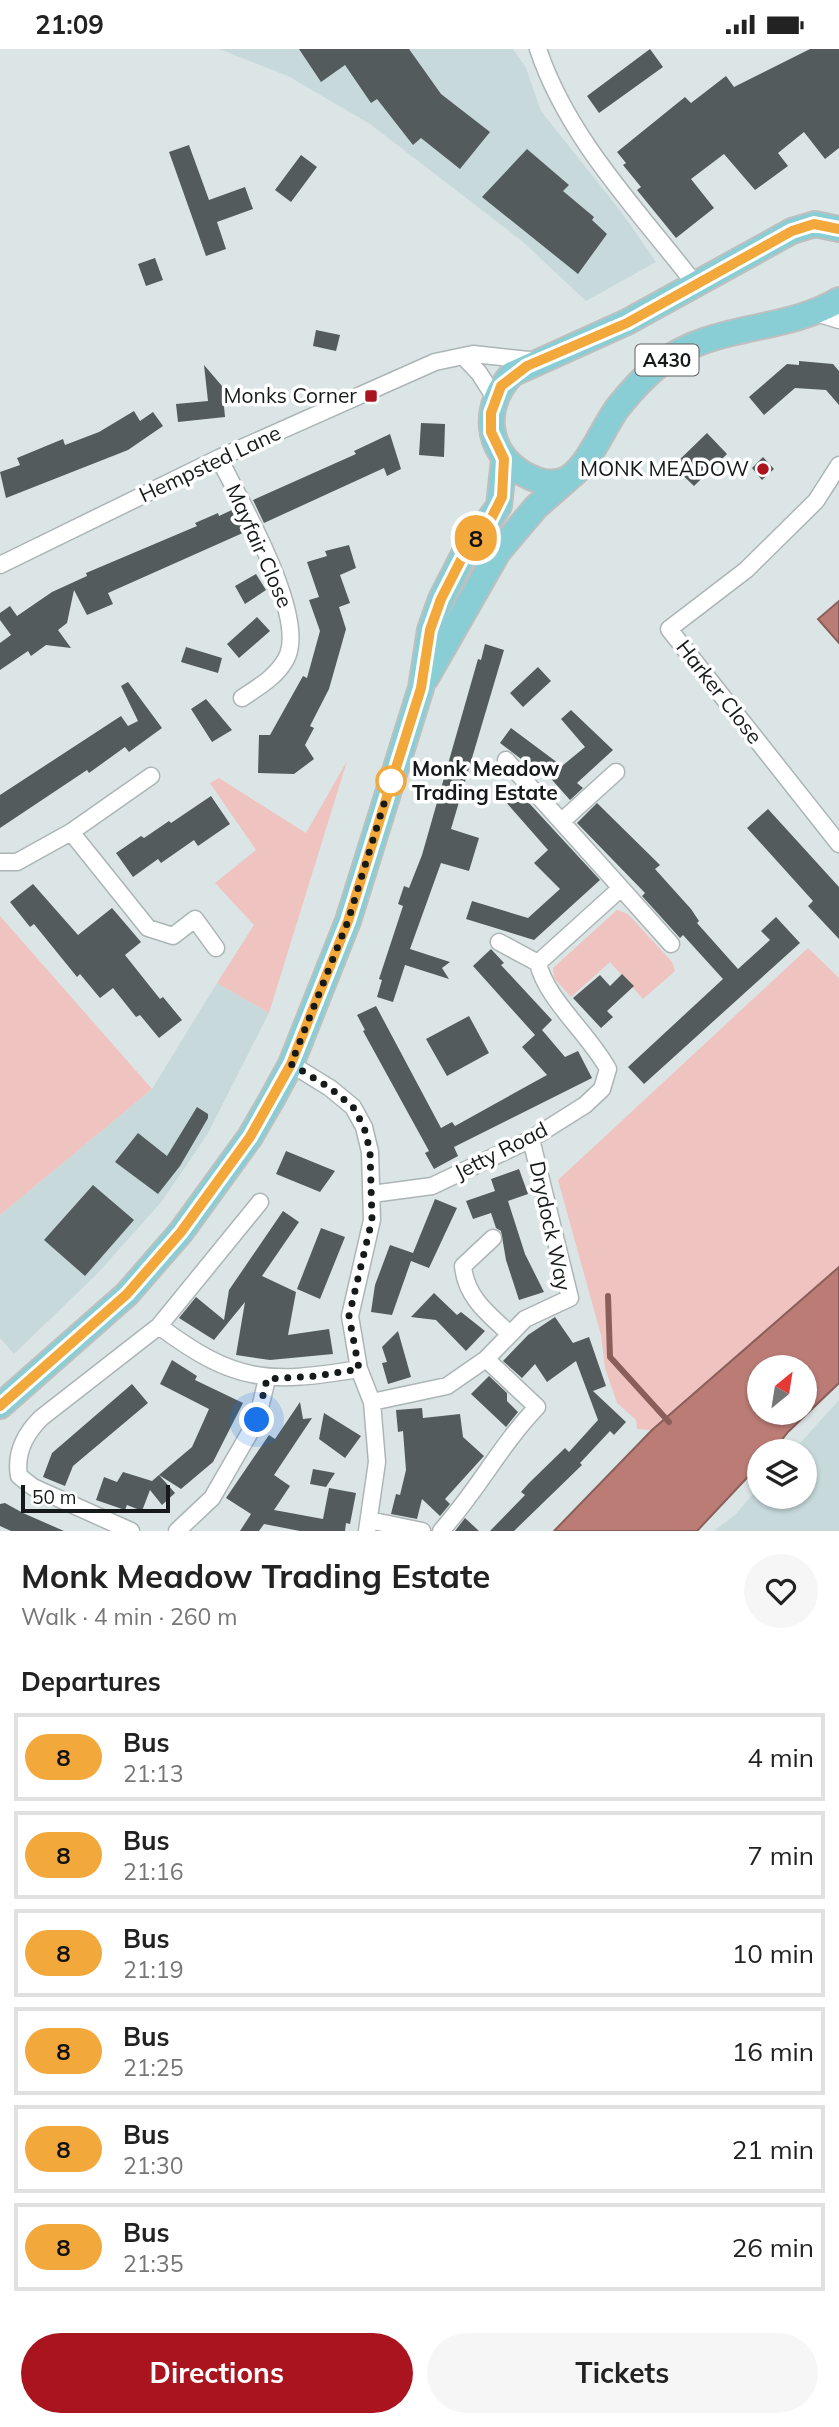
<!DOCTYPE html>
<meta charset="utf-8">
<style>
body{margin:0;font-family:Mulish,sans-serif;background:#f6f6f6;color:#222;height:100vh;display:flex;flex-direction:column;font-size:26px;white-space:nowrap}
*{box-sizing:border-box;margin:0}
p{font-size:23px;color:#767676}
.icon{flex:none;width:38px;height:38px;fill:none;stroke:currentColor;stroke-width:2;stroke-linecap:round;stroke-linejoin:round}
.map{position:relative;height:1482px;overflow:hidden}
.sheet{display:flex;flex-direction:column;background:#fff;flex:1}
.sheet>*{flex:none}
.badge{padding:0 14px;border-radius:23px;font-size:24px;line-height:46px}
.needle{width:46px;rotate:30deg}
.fabs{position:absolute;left:747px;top:1306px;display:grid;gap:14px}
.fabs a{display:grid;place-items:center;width:70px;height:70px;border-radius:50%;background:#fff;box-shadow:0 2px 5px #0004;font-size:35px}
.scale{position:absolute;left:21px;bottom:18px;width:149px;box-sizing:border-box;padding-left:7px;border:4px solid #171a1a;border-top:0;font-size:19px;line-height:24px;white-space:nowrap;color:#171a1a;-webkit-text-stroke:5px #fff;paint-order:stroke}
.you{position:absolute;width:35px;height:35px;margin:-18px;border:5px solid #fff;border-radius:50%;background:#1a73e8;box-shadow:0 0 0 10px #1a73e833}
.map>.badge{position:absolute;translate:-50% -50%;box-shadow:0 0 0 4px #fff}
h2{padding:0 21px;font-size:26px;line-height:63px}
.round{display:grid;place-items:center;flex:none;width:74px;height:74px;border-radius:37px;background:#f6f6f6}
.headline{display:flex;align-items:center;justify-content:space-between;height:119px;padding:0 21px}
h1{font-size:33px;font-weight:700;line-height:52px}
.button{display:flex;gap:14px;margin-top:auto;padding:14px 21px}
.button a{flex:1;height:80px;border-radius:42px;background:#a9141f;color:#fff;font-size:28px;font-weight:700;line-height:80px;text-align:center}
.button a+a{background:#f6f6f6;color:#222}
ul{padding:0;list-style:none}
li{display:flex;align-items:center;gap:21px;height:88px;margin:0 14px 10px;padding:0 7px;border:4px solid #e0e0e0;border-radius:0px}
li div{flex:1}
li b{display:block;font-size:26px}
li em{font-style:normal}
li .badge{min-width:77px;font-weight:700;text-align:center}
.status{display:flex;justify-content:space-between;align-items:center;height:49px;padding:0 35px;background:#fff;direction:ltr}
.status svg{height:19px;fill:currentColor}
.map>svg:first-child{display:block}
</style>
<div class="status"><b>21:09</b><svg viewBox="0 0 49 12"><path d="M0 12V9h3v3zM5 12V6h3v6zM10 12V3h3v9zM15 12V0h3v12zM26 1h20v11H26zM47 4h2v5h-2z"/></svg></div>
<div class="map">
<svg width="839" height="1482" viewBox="0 0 839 1482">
<rect width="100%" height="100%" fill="#dce5e6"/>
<path fill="#c7d9db" d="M219,0H513L526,19L541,62L622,164L656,213L586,252L522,192L370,75L288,27Z
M217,934L269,964L207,1086L162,1152L98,1224L14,1305L0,1289V1166L152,1040Z
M839,1351V1482H714L735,1466L759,1438L760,1447H805V1402H793Z"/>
<path fill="#efc3bf" d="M347,712L269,964L217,934L254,876L215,834L256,801L210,734L219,729L306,784Z
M617,861L628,865L672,913L675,922L643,950L610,913L571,948L554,929L553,919Z
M0,867L152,1040L0,1166Z
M808,899L839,929V1218L652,1381L637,1380L636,1371L617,1354L605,1319L601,1286L558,1131Z"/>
<path fill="#bb7c76" stroke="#8a5f5a" stroke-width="2" fill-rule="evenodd" d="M839,552V594L818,570Z
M839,1218V1334L788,1383L773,1402H760L759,1416L697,1482H554L652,1381ZM760,1318H805V1363H760Z"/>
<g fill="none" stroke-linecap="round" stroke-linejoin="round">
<path stroke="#8a5f5a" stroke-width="6" d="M608,1247L610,1308L669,1373"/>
</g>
<path fill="#535b5c" d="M299,0H409L441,45L490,83L460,120L421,89L413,96L377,50L371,54L345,16L321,33Z
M650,0L663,18L599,64L587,47Z
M810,0H839V99L825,110L804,83L778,104L788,117L755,141L724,105L691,130L714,159L676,189L637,141L641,138L623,116L626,114L617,103L685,48L691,54L726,27L734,38Z
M189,96L209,151L245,138L253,160L217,173L226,200L206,207L169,103Z
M527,100L569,136L563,142L594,168L592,171L607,185L578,225L482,148Z
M301,106L317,118L291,153L275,141Z
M155,209L163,231L146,237L138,215Z
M316,281L340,286L336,302L313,297Z
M799,312L833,315L839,322V356L826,341L795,339L764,366L749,348L787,315L799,316Z
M204,316L222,337L225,368L178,373L176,355L208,352Z
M134,362L140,372L153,363L163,377L128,401L6,449L0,423L20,416L17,409L63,390L65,396L99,383Z
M421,374L445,375L444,408L419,406Z
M707,384L727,405L694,437L673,417Z
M390,385L401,420L387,427L384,419L264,474L253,451L356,405L354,402Z
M763,408L774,420L762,431L752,419Z
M234,460L245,483L108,544L113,555L87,566L74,541L67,574L58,581L71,599L46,596L31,607L28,602L0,621V594L11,586L0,571V564L10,557L17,567L52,543L87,527L86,524L197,477L195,474L218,464L219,467Z
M349,496L356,519L340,526L350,554L339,558L346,580L329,640L310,677L314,679L305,696L314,710L294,725L258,724L259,686H270L303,627L307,629L320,582L309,551L319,548L307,513L327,507L325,502Z
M256,525L266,541L245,555L235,537Z
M257,568L270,582L239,609L227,595Z
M485,595L504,601L451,780L479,789L469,822L441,814L410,900L450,913L442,919L449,930L405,916L393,953L377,948L382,931L379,930L403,857L398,855L404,837L409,839L422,806L478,610L481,611Z
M186,598L222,609L218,624L181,613Z
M538,618L551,632L523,658L510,644Z
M128,633L162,679L129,703L125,698L89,724L87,721L0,779V746L121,667L128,677L138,672L121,637Z
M206,650L232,681L212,693L191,660Z
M571,661L613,701L577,734L583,739L570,751L537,714L533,719L500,694L511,679L562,717L585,698L561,670Z
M517,741L600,831L534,891L466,870L472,852L528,869L560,840L534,814L548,801L505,752Z
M211,747L230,775L198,797L194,791L161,814L158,810L133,828L116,804L141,787L144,789L169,772L171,774Z
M597,754L660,816L655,820L691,860L699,872L697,874L738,920L770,891L761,882L776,868L800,894L644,1035L628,1018L723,930L683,886L680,889L642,847L645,844L577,774Z
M768,760L839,838V890L808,857L813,852L747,779Z
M33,835L78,886L112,859L141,893L125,906L160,950L163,948L182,971L159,989L140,966L136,968L113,939L100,949L80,925L77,928L34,875L30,878L10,853Z
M491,900L504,914L501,916L552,971L542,981L565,1008L578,1002L592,1029L454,1098L458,1107L434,1120L425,1104L429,1102L363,982L365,981L357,966L376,957L441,1079L452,1073L455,1077L547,1026L522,998L535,986L473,917Z
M622,925L634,937L607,962L613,968L601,979L573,949L600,926L610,937Z
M469,967L489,1004L447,1027L426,990Z
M197,1058L208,1065V1069L180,1117L158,1145L115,1113L138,1084L167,1107Z
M286,1102L335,1122L320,1143L276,1125Z
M519,1120L528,1145L508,1152L525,1205L544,1243L519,1251L506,1211L501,1182L496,1179L491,1164L473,1170L466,1152L495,1142L491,1130Z
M93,1136L134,1171L85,1227L44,1191Z
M435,1150L457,1159L429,1219L411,1212L392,1266L371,1263L375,1236L390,1196L413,1204Z
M283,1162L299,1173L262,1227L296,1243L288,1286L329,1280L333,1305L270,1311L236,1306L245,1253L214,1291L179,1269L196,1248L224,1271L229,1241Z
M321,1179L345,1188L320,1250L297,1240Z
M434,1244L457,1266L461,1263L485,1282L466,1302L436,1271L411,1268Z
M555,1268L573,1294L589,1288L606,1337L593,1342L626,1373L614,1386L610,1382L580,1414L582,1416L514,1482H490L525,1446L521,1443L529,1434L565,1399L569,1403L598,1371L576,1312L547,1333L535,1315L522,1329L503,1312L528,1286Z
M398,1282L411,1328L388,1335L382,1314L387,1313L382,1298Z
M172,1311L197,1327L195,1331L243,1354L213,1413L181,1440L159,1426L192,1398L209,1360L160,1335Z
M489,1327L507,1344V1352L518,1363L506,1378L471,1345Z
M132,1335L148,1354L73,1417L65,1437L43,1428L52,1404Z
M300,1353L303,1370L312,1369L274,1426L290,1437L274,1461L323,1470L329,1439L356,1444L350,1475L346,1474L345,1482H300L264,1475L259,1482H240L251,1465L226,1449L269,1386L275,1390Z
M422,1359L423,1369L460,1365L463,1388L484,1407L445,1450L450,1455L440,1467L422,1450L417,1470L391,1465L396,1445L400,1446L406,1421L403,1382L398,1383L396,1361Z
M324,1364L361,1387L345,1409L319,1390Z
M313,1420L335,1424L326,1438L310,1435Z
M123,1423L152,1432L159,1426L175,1444L162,1456L150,1441L142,1462L127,1456L125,1461L96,1451L104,1428L117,1433Z
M5,1454L23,1464L64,1482H11L0,1477V1455Z
M465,1469L479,1482H455Z"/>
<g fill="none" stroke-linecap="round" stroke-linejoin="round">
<g stroke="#acb5b6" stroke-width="19">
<path id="minor" d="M538,0C568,90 638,161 695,235
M813,263L839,271
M463,307L479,324L495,349
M219,409C239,450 309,569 286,610C276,628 260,637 242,649
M839,416L816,452L746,521L669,580L839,795
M0,516L219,409L435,313L473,305L538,312
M506,711L621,839L538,914
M562,772L616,723
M71,783L151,727
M0,813H17L71,783L148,879L173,887L195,870L216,899
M621,839L671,895
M291,1015L330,1039L353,1058L364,1078L370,1103L372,1171L350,1267L359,1320L372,1353L377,1413L367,1482
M372,1145L432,1137L531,1090L585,1056L602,1040L608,1020C589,985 546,950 538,914L499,893
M493,1189L463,1217C466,1248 487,1264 510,1285
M159,1277L260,1153
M372,1353L447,1337L486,1310L525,1270L570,1249L531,1090
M369,1471L422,1482
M131,1482L33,1438L19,1427C15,1404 25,1385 41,1369L159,1277C235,1334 268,1335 359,1320
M177,1482L212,1449L257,1371L267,1330
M441,1482C478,1441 499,1398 537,1358L486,1310"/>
</g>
<g stroke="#bebfbf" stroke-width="28">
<path id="primary" d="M839,180L815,175L792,182L627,273L512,325C483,356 484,400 522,424C534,431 549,436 562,432C586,425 603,377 619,357C631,342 645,327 660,315C713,274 784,284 839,251
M426,629L498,503L536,458L568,430
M0,1357L127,1245L181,1183L250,1088L272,1050L291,1015L348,872L421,639L430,581L441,550L465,503L499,457L504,410"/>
</g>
<use href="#minor" stroke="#fff" stroke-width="16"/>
<use href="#primary" stroke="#8aced5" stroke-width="24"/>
</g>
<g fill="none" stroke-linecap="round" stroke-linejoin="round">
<g stroke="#fff" stroke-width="16">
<path id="line" d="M0,1357L127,1245L181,1183L250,1088L291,1015L348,872L421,639L430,581L441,550L465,503L491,470L502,448L504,410L491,383V364L501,337L527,317L627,274L792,182L814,175L839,180"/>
</g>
<use href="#line" stroke="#f2a83b" stroke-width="10"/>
<path stroke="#171a1a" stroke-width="7" stroke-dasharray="0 12.6" d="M257,1371L267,1330L316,1327L359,1320L349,1267L372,1171L370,1102L364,1078L353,1058L330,1039L291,1015L348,872L391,732"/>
</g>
<g fill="#a9141f" stroke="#fff" stroke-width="2.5">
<rect x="364" y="340" width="14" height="14" rx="3.5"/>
<circle cx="763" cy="420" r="7"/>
</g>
<circle fill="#fff" stroke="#f2a83b" stroke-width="3.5" cx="391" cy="732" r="14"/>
<g text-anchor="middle" stroke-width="7" stroke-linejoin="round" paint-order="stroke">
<rect fill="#fff" stroke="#5d5f5f" stroke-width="2" x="635.5" y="295.5" width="63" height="31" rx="5"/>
<g font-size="19" font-weight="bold" fill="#171a1a">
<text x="667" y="318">A430</text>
</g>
<g font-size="21" fill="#171a1a" stroke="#fff" text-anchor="end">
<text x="357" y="354">Monks Corner</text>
<text x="749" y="427">MONK MEADOW</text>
</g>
<g font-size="21" fill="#171a1a" stroke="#fff">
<text transform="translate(210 415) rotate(-25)" y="7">Hempsted Lane</text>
<text transform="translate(259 497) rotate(66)" y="7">Mayfair Close</text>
<text transform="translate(719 643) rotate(52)" y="7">Harker Close</text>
<text transform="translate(501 1102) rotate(-27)" y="7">Jetty Road</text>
<text transform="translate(550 1177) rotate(78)" y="7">Drydock Way</text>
</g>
<g font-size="21" font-weight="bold" fill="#171a1a" stroke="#fff" text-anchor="start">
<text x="412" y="727">Monk Meadow<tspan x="412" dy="24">Trading Estate</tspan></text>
</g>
</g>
</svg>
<div class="fabs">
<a><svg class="needle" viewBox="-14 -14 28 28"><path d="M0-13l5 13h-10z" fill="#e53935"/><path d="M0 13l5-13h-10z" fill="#767676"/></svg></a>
<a><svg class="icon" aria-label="layers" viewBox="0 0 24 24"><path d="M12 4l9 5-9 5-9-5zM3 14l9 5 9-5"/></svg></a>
</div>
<div class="scale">50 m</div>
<div class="you" style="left:257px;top:1371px"></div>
<b class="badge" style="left:476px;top:489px;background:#f2a83b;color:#111">8</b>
</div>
<section class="sheet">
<div class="headline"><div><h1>Monk Meadow Trading Estate</h1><p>Walk · 4 min · 260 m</p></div><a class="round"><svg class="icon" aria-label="heart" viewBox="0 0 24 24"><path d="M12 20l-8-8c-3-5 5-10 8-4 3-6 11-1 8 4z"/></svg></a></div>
<h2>Departures</h2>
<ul>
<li><span class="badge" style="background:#f2a83b;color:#111">8</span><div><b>Bus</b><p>21:13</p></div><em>4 min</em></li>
<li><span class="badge" style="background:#f2a83b;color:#111">8</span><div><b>Bus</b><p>21:16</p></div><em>7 min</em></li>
<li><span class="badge" style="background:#f2a83b;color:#111">8</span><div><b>Bus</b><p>21:19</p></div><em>10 min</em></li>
<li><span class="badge" style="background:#f2a83b;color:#111">8</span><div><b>Bus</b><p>21:25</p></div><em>16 min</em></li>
<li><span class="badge" style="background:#f2a83b;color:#111">8</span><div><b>Bus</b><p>21:30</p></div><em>21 min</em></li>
<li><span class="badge" style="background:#f2a83b;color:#111">8</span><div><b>Bus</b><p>21:35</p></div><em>26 min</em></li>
</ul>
<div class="button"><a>Directions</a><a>Tickets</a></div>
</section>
